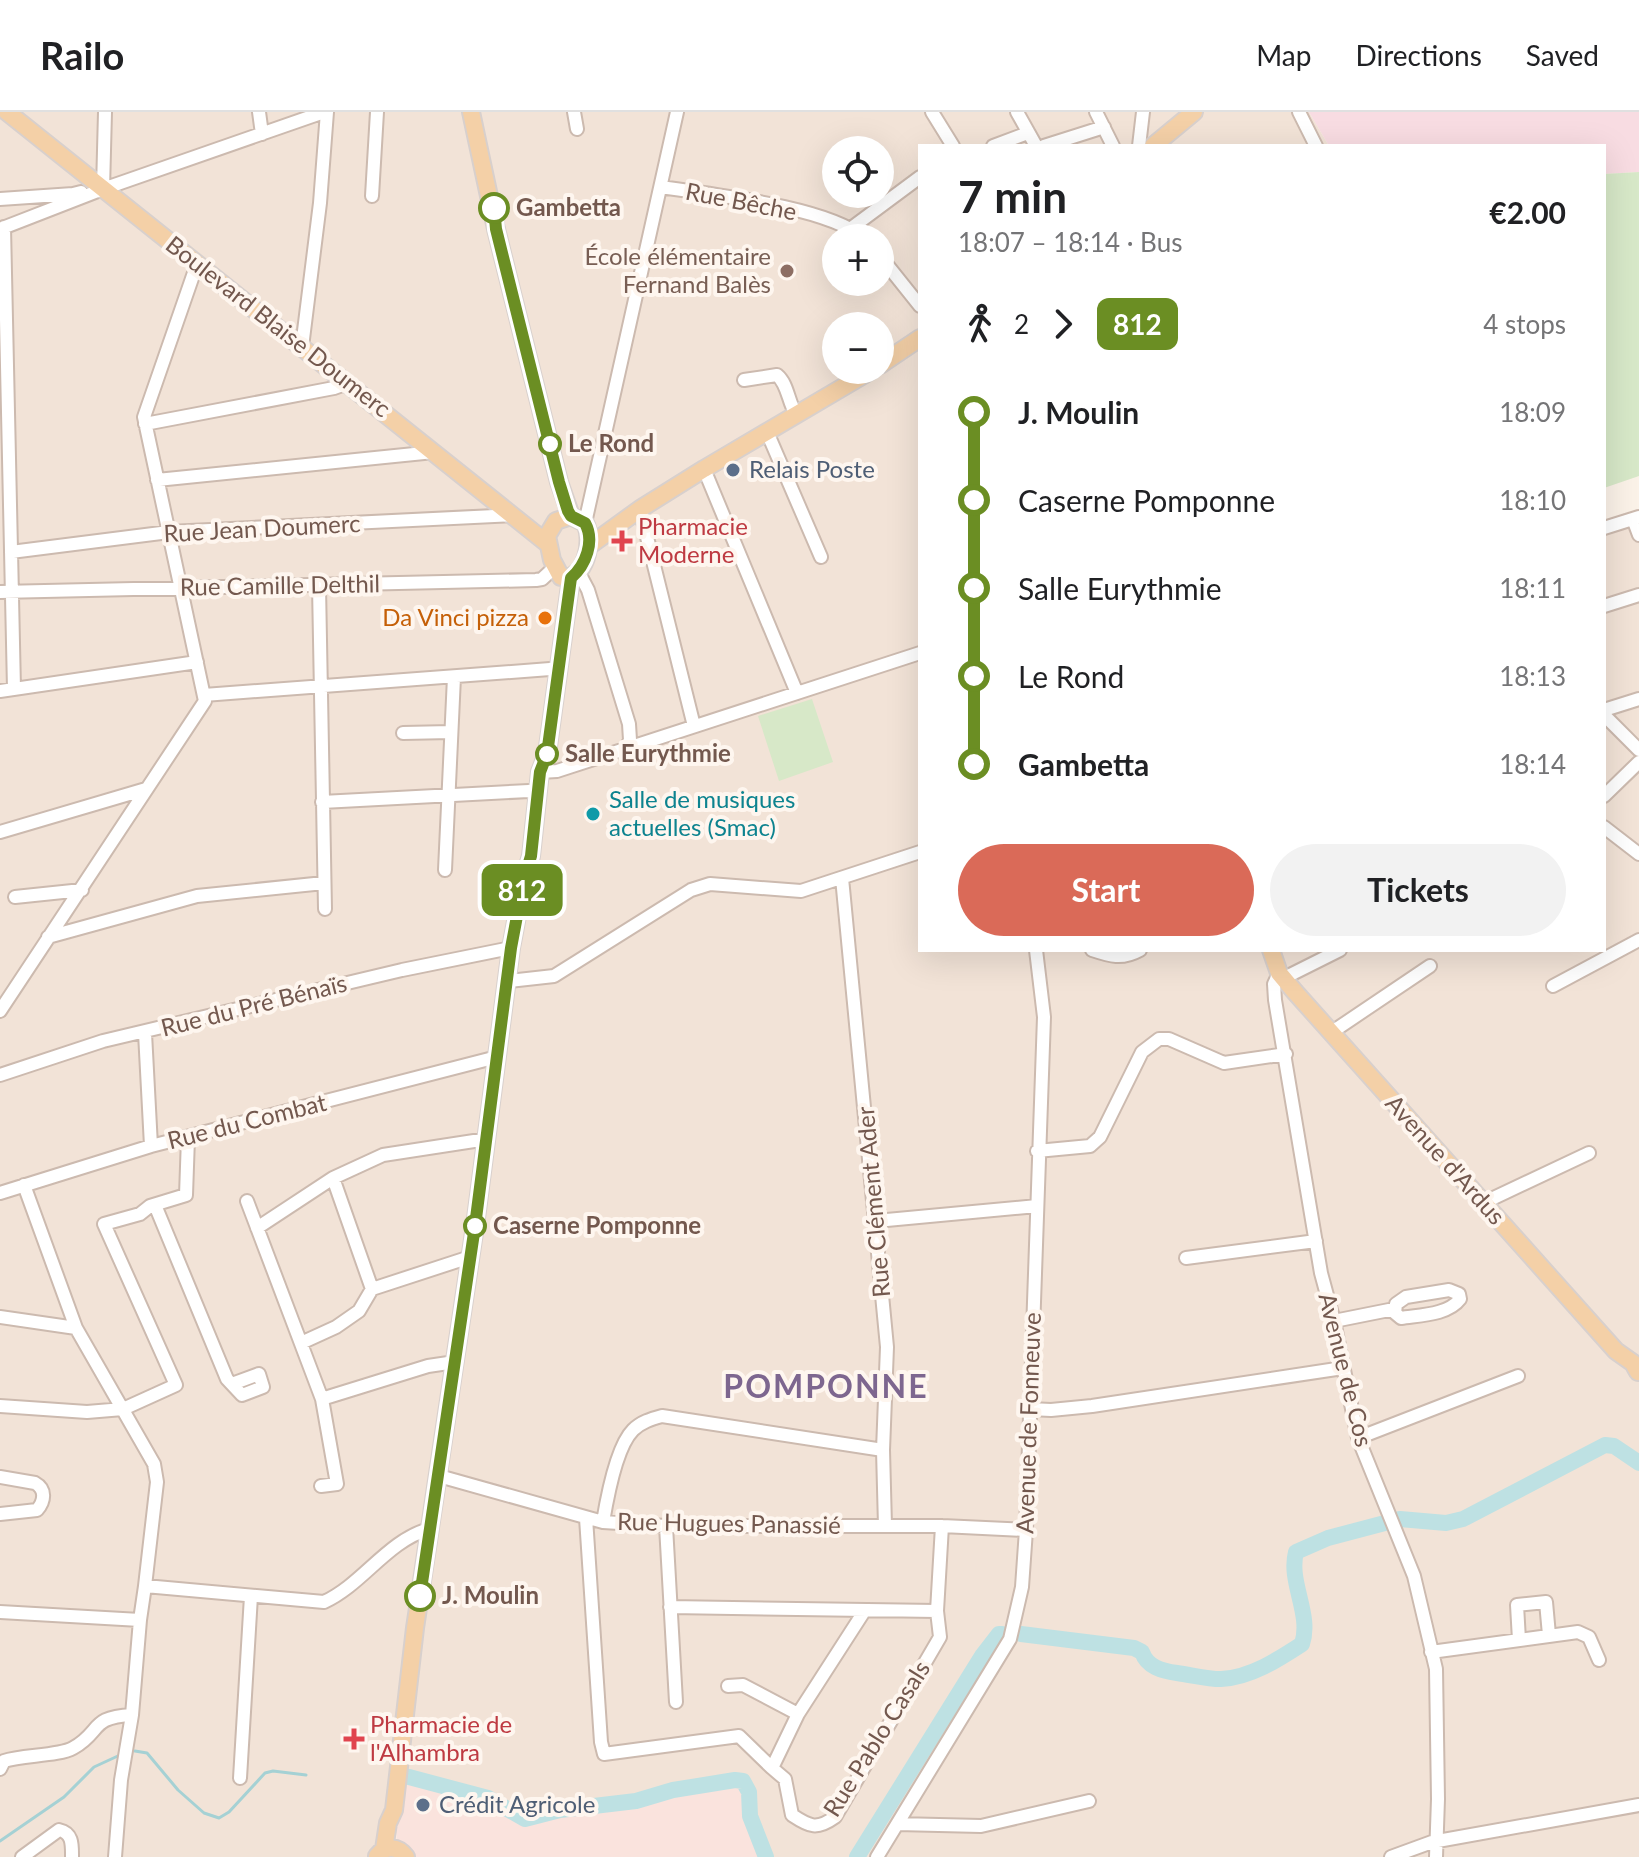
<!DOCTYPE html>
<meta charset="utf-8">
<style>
body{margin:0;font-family:Lato,sans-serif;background:#f2f2f2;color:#202124;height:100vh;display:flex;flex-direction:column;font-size:30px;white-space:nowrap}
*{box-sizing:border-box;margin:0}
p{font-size:26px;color:#757577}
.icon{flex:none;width:44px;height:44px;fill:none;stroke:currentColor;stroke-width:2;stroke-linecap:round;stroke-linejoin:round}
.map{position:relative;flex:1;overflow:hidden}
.side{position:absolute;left:918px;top:32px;width:688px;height:808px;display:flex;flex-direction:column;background:#fff;border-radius:0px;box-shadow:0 8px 32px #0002}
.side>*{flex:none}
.badge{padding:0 16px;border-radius:12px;font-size:28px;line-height:52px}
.fabs{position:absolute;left:822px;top:24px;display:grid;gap:16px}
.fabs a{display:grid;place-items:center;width:72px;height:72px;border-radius:50%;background:#fff;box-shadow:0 8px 32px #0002;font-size:40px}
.map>.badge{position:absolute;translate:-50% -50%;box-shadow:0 0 0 4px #fff}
.legs{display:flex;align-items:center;gap:12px;height:88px;padding:0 40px;font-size:26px}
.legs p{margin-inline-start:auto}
.overview{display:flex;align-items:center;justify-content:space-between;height:136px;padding:0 40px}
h1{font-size:44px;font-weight:700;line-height:60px}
.primary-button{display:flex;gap:16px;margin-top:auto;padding:16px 40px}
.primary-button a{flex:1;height:92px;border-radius:48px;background:#da6a58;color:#fff;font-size:32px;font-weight:700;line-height:92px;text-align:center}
.primary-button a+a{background:#f2f2f2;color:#202124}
ul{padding:0 40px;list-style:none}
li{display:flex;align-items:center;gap:28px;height:88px;font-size:30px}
li i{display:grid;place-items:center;width:12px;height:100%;margin:0 10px;background:currentColor}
li i::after{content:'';width:20px;height:20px;margin:-10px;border:6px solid;border-radius:50%;background:#fff}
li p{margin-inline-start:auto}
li:first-child i{background:linear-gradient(#0000 50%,currentColor 0)}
li:last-child i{background:linear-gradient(currentColor 50%,#0000 0)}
header{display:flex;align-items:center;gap:48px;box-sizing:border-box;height:112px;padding:0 40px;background:#fff;border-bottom:2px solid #e0e0e0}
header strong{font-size:38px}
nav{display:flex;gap:44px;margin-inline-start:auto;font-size:28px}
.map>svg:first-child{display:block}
</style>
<header>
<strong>Railo</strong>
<nav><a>Map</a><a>Directions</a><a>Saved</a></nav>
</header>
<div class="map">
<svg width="1639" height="1745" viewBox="0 0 1639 1745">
<rect width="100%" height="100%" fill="#fbf2e8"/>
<path fill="#f2e3d7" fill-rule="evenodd" d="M0,0H1309L1329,34H920V838H1604V409L1639,397V1745H772L752,1702V1673L737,1663L668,1677L628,1689L530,1699L477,1676L406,1660L393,1745H0ZM836,38H880V82H836ZM836,126H880V170H836ZM836,214H880V258H836Z"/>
<path fill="#fae3dd" d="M398,1663L448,1673L488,1686L525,1707L560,1698L636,1689L678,1678L735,1668L743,1669L749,1680L750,1704L766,1745H406L396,1736L397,1712L394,1698Z"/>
<path fill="#f8dce2" d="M1309,0H1639V60L1604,62V34H1329Z"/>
<path fill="#d7e8c8" d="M1639,60V364L1604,376V62Z
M812,587L833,650L779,669L758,604Z"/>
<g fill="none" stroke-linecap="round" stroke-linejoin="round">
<path stroke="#a5d1d4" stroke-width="3" d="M135,1639L147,1641L178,1678L204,1701L219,1706L229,1700L265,1661L273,1659L306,1663
M0,1729L64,1685L94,1655L120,1643"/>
<path stroke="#bee1e3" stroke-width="16" d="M1021,1522L1134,1536L1142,1540C1147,1555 1162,1559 1177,1561C1192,1563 1207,1567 1221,1567C1250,1566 1279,1547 1302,1532C1312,1502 1288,1470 1296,1440L1328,1426L1400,1407L1446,1411L1463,1407L1605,1333L1614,1334L1639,1351
M409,1665L488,1686L525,1707L560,1698L636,1689L673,1678L735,1668L743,1669L749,1680L750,1704L766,1745
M857,1745L982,1544L999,1522H1002"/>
<g stroke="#ccbaaf" stroke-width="16">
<path id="minor" d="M259,0L262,22
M574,0L577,17
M932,0L953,34
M1017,0L1036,34
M1096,0L1113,34
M1299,0L1316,34
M993,34L1028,21
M1044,34L1104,15
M1139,34L1143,0
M661,75C713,83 825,94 864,126
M103,77L105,0
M372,84L377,0
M0,87L73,82L81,80
M4,115L14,577
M0,117L103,77L324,0
M850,117L920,65
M880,144L920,194
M302,235L320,91L327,0
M744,268L777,263C788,272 788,290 796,302
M145,312L334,276L348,271
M767,320L821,445
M704,357L797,581
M157,368L434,340
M640,397L694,614
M1633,407L1639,423
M585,411L677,0
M1604,416L1639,405
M11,440L169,420L513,403
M578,459L588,478L629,612L630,628L626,636
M319,474L325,797
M0,480L536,468L542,467L555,455
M1604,494L1639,483
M0,579L197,550
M204,583L550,557
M1604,598L1639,587
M1604,603L1639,638
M403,621L451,620
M540,660L557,659L920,541
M1604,684L1639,650
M322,690L529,679L539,684
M1604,715L1639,742
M0,720L146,677
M445,758L454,565
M842,766L887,1235L883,1338L885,1414
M15,785L82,778
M48,825L197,784L324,771
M1092,838C1110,844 1122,848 1140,838
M1279,861L1274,872L1275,888L1321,1161L1334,1209L1358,1326L1414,1464L1436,1557L1438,1687L1436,1745
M1284,866L1340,838
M509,869L554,864L691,778L710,772L801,779L920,740
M1553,874L1639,828
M0,899L205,589L144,305L197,152
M1332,920L1430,854
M145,921L151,1034
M0,963L103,929L402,858L511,836
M1037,1039L1090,1034L1100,1025L1142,940L1159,927H1169L1224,951L1286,942
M333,1066L372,1177
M24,1073L76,1216L154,1352L157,1370L145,1474
M0,1081L151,1034L497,945
M247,1089L322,1287L337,1372L321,1374
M1483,1091L1589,1041
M155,1093L227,1267L242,1283L263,1275L259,1262L232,1272
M876,1109L1037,1094
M257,1116L333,1066L383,1043L474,1029H487
M1186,1146L1316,1129
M1449,1178L1459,1182L1460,1187C1448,1203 1420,1203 1401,1206L1395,1201L1396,1192L1406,1185Z
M0,1205L76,1216
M1334,1209L1394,1197
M301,1231L336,1215L359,1199L372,1177L470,1145
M328,1285L428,1254L455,1250
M0,1294L87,1300L123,1297L176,1273L104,1112L140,1102L150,1094L186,1083L188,1026
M1030,1297L1051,1298L1092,1294L1343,1256
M1358,1326L1518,1264
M439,1364L603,1410L666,1414H942L1026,1418
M0,1365L35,1371C46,1377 45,1389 37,1398L0,1402
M586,1406L601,1630L604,1642L739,1624L772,1656
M603,1410C607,1386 616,1335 633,1318C641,1310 651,1307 662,1304L883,1338
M666,1414L676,1590
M670,1495L937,1499
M865,1498L798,1602L772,1656L785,1667L792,1703C810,1715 817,1718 835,1705L940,1525L937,1499L942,1414
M0,1500L140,1508L145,1474L324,1490C363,1472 387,1429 429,1417
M1519,1528L1517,1493L1546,1490L1549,1523
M1431,1540L1578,1520L1589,1525L1599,1548
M728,1574L743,1573L798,1602
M0,1657L4,1649C22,1643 59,1644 73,1636C102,1620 89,1605 132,1603
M240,1666L251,1484
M897,1712L981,1714L1089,1689
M22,1745L59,1718C73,1721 72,1733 72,1745
M115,1745L121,1668L132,1603L140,1508
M877,1745L1010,1527L1022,1475L1026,1418L1044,905L1036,838
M1391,1745L1432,1730L1639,1693"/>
</g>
<g stroke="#d8d0cd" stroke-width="20">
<path id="major" d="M7,0L548,432
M471,0L496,117L559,370L571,404
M1153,34L1194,0
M880,253L920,226
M571,404L585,411C594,428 586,470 561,465L552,448L547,424L556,409Z
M589,434L640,397L704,357L872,258
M1271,838L1279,861L1295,880L1616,1239L1633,1251L1638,1260
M384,1737L388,1711L394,1698L415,1516L475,1114L511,836L524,767L531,744L540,660L547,642L571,466
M377,1744C386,1733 398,1734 406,1745"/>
</g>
<use href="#minor" stroke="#fff" stroke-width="12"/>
<use href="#major" stroke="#f4d0a7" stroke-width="16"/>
</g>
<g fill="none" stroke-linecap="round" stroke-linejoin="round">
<g stroke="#fff" stroke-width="18">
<path id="line-1" d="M420,1484L475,1114L511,836L524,767L531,744L540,660L547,642L571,466C586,453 595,429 585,411L571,404L568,399L559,370L496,117L494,96"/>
</g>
<use href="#line-1" stroke="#6b8e23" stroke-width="12"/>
</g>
<g fill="#fff" stroke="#6b8e23" stroke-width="4">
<circle cx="494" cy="96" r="14"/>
<circle cx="550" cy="332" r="10"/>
<circle cx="547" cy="642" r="10"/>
<circle cx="475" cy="1114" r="10"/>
<circle cx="420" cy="1484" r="14"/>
</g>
<circle fill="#8d6e63" stroke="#fef6ef" stroke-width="3" cx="787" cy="159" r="8"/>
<g fill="#5c6f8a" stroke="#fef6ef" stroke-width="3">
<circle cx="733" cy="358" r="8"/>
<circle cx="423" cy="1693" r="8"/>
</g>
<g fill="#e0444e" stroke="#fef6ef" stroke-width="3">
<path d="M618 417h8v8h8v8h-8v8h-8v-8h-8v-8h8z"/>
<path d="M350 1615h8v8h8v8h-8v8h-8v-8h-8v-8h8z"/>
</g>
<circle fill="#e8710a" stroke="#fef6ef" stroke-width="3" cx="545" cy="506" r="8"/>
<circle fill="#0f9aa8" stroke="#fef6ef" stroke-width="3" cx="593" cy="702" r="8"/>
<g text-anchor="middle" stroke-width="8" stroke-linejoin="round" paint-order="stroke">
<g font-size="24" fill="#73584e" stroke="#fef6ef">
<text transform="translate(741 90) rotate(11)" y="8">Rue Bêche</text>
<text transform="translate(278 215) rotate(38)" y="8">Boulevard Blaise Doumerc</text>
<text transform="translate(262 417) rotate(-3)" y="8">Rue Jean Doumerc</text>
<text transform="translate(280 474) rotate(-1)" y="8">Rue Camille Delthil</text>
<text transform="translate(254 894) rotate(-14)" y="8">Rue du Pré Bénaïs</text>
<text transform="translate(247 1010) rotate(-14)" y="8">Rue du Combat</text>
<text transform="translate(1445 1048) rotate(48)" y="8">Avenue d'Ardus</text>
<text transform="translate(874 1090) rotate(-95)" y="8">Rue Clément Ader</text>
<text transform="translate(1345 1258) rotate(76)" y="8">Avenue de Cos</text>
<text transform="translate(1029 1311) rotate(-88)" y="8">Avenue de Fonneuve</text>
<text transform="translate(729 1412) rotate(1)" y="8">Rue Hugues Panassié</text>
<text transform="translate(877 1627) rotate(-58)" y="8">Rue Pablo Casals</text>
</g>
<g font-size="24" font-weight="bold" fill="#73584e" stroke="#fef6ef" text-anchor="start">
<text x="516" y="104">Gambetta</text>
<text x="568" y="340">Le Rond</text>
<text x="565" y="650">Salle Eurythmie</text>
<text x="493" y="1122">Caserne Pomponne</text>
<text x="442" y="1492">J. Moulin</text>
</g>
<g font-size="24" fill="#785e54" stroke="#fef6ef" text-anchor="end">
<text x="771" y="153">École élémentaire<tspan x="771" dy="28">Fernand Balès</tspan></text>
</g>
<g font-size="24" fill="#4e5e75" stroke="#fef6ef" text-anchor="start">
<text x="749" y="366">Relais Poste</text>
<text x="439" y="1701">Crédit Agricole</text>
</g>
<g font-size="24" fill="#be3a42" stroke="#fef6ef" text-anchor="start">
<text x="638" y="423">Pharmacie<tspan x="638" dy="28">Moderne</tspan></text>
<text x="370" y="1621">Pharmacie de<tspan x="370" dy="28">l'Alhambra</tspan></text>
</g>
<g font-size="24" fill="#c56008" stroke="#fef6ef" text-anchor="end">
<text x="529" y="514">Da Vinci pizza</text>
</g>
<g font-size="24" fill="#0d838f" stroke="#fef6ef" text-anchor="start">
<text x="609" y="696">Salle de musiques<tspan x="609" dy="28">actuelles (Smac)</tspan></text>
</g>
<g font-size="32" font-weight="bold" letter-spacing="2" fill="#7d668f" stroke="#fef6ef">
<text x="826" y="1286">POMPONNE</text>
</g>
</g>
</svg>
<div class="fabs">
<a><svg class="icon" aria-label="locate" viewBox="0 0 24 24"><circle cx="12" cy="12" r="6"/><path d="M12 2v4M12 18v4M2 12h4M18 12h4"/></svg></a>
<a>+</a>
<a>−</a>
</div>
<b class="badge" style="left:522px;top:778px;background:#6b8e23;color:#fff">812</b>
<section class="side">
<div class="overview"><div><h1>7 min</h1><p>18:07 – 18:14 · Bus</p></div><b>€2.00</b></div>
<div class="legs"><svg class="icon" aria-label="walk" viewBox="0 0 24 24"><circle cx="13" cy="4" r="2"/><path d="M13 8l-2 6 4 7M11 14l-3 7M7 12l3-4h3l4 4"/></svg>2<svg class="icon" aria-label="forward" viewBox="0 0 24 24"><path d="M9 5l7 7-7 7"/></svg><b class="badge" style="background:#6b8e23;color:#fff">812</b><p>4 stops</p></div>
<ul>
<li><i style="color:#6b8e23"></i><b>J. Moulin</b><p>18:09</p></li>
<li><i style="color:#6b8e23"></i><span>Caserne Pomponne</span><p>18:10</p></li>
<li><i style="color:#6b8e23"></i><span>Salle Eurythmie</span><p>18:11</p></li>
<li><i style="color:#6b8e23"></i><span>Le Rond</span><p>18:13</p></li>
<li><i style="color:#6b8e23"></i><b>Gambetta</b><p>18:14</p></li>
</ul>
<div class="primary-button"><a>Start</a><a>Tickets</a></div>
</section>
</div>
